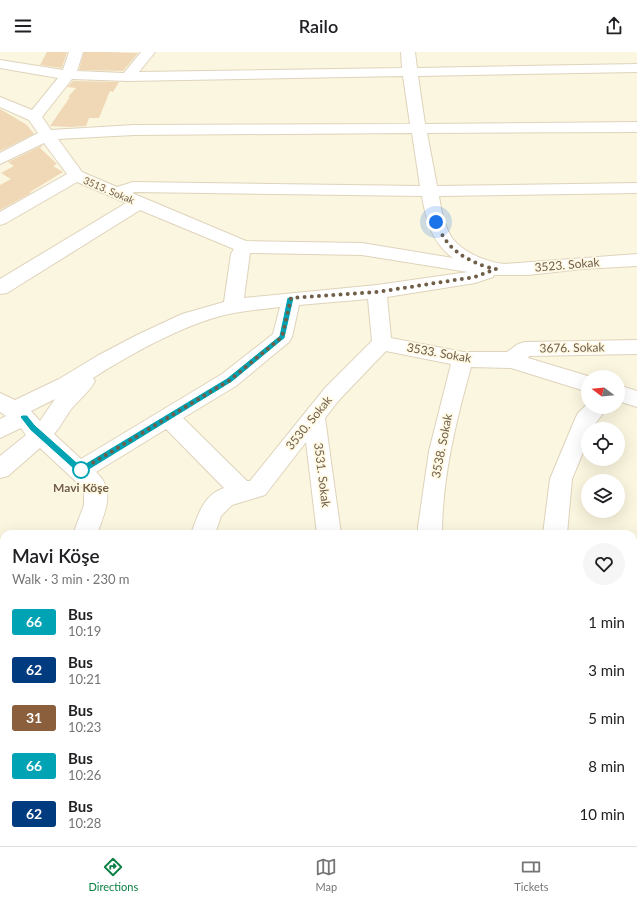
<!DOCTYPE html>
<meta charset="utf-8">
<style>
body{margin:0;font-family:Lato,sans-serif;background:#f6f6f6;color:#202124;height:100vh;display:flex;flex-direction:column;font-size:15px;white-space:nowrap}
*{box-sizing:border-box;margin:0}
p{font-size:13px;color:#757577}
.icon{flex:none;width:22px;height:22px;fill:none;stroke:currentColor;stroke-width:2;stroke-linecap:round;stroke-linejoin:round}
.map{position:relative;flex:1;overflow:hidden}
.details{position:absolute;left:0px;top:478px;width:637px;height:316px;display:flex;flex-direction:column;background:#fff;border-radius:12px 12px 0 0;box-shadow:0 4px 16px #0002}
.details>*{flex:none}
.badge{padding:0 8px;border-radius:3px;font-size:14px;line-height:26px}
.needle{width:26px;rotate:286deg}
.tools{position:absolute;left:581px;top:318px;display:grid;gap:8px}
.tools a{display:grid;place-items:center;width:44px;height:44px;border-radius:50%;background:#fff;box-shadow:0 4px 16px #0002;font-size:20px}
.you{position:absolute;width:20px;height:20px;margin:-10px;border:3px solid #fff;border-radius:50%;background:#1a73e8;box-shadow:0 0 0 6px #1a73e833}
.map>.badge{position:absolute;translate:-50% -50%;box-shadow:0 0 0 2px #fff}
.round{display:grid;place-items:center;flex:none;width:42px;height:42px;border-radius:21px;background:#f6f6f6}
.headline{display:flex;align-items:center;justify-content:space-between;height:68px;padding:0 12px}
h1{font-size:19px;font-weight:600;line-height:30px}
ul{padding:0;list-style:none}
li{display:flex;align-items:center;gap:12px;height:48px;padding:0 12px}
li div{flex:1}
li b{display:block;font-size:15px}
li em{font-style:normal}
li .badge{min-width:44px;font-weight:700;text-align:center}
header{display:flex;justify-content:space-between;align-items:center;height:52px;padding:0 12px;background:#fff;font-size:18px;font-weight:600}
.tabs{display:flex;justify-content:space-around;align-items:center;height:56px;border-top:1px solid #e0e0e0;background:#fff;font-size:11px;color:#757577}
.tabs a{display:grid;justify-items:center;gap:2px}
.tabs .on{color:#0b8043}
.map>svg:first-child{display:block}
</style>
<header><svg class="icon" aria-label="menu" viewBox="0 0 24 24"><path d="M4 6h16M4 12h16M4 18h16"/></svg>Railo<svg class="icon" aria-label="share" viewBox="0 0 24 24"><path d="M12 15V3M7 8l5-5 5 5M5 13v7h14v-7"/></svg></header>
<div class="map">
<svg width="637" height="794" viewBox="0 0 637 794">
<rect width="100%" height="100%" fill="#fbf6df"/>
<path fill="#f0d8b7" d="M47,0H67L62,16L40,13Z
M84,0H109L138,1L123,19L79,18Z
M73,29L119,30L113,40L110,39L99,66H89L86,74L69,75L50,74L70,45H68L76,36L67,35Z
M0,57L27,73L34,82L0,99Z
M43,93L40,96L57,112L53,114L63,120L30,140L31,141L0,158V133L11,127L1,121L14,114L8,110Z"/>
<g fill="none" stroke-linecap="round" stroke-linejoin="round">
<g stroke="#dfd3bc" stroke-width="2">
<path id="minor" d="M69,0H83L77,19L124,21L141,0H155L139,20L402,16L401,0H415L417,16L637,12V20L418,24L425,72L637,70V80L427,81L437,134L637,131V141L439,144C441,158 444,174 452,186C464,201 486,210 504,212L637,202V214L582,217L528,223H494L493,225L475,231L387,245L391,286L463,300H507L518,292L525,290L637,288V302L529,304L528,306L591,325H588V340L511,316L471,315C456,369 442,426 442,482H418V475L429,399L451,312L386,299L339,348L325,366L341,482H317L306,390L265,443L232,453L221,464L215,482H191C198,463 203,443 224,436L166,377L96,420C116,438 105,460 97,482H73L84,453V437L40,396L8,424L0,426V404L26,383L21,376L0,386V367L6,364L0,360V341L15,348L59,327L97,304L137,283L182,262L224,250L231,202L234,197L140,158L7,241L0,242V227L126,151L77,130L6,171L0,173V160L67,122L44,91L0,112V101L38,81L29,68L0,55V45L32,58L58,26L0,16V8L63,18ZM403,24L410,72L134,73L51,78L42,65L72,27L128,29ZM412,81L420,134L133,130L117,135L82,120L58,87L134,83ZM135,140L422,144C426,168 432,191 453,206L362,191L246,189L132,141ZM250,201L362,203L468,220L377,233L244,246ZM368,247L372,289L325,336L250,429H247L183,366L236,334L289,290L292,285L299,253ZM280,255L273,282L222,322L81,407L54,382C61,374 66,364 72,356C80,347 90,339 95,329L93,326C132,301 190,269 234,261C249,258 264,257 280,255ZM55,347L40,369L31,359Z
M618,333L637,339V355L618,349Z
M588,351V355H608L595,372L593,377H588V388L572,427L567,482H543L550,427L575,367L578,361Z
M633,610H637V636H633Z
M0,618L4,619V647L0,646Z
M4,670V706L0,708V672Z
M228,790H258V794H228Z
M430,790H460V794H430Z
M588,790H618L619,794H589Z"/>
</g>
<path stroke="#d4bc9b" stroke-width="3" stroke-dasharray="1 3.5" stroke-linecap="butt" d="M0,722L4,723"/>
<use href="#minor" fill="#fff" fill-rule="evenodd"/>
</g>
<path fill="#00a3b4" stroke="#fff" d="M291,244L294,246L285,286L232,330L84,421H78L30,378L20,365L22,363H27L35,373L81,414L227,326L279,284L287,246Z"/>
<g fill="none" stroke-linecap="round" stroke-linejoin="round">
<path stroke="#705e48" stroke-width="4" stroke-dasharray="0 7.2" d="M81,418L230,328L282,285L291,246L377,240L475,225L496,217C479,214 455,203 445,187C441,182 439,176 436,170"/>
</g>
<circle fill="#fff" stroke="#00a3b4" stroke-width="2" cx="81" cy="418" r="8"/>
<g text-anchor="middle" stroke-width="3.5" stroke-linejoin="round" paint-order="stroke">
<g font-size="10" fill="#705e48" stroke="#fff9e4">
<text transform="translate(109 138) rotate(23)" y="4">3513. Sokak</text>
</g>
<g font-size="12" fill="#705e48" stroke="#fff9e4">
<text transform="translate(567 213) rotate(-5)" y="4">3523. Sokak</text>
<text transform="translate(572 296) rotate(-1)" y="4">3676. Sokak</text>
<text transform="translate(439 301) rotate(10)" y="4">3533. Sokak</text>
<text transform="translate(309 371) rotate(-51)" y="4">3530. Sokak</text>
<text transform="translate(442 394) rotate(-79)" y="4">3538. Sokak</text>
<text transform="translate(322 423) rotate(83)" y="4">3531. Sokak</text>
</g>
<g font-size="12" font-weight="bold" fill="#705e48" stroke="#fff9e4">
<text x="81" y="440">Mavi Köşe</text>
</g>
</g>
</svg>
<div class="tools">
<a><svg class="needle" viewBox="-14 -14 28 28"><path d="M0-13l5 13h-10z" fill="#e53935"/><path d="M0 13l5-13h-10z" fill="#757577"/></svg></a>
<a><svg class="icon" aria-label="locate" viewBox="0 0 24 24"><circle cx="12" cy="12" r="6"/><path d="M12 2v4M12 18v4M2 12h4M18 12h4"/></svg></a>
<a><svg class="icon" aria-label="layers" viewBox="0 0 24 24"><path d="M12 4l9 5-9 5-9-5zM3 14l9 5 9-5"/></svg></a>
</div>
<div class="you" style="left:436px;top:170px"></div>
<section class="details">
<div class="headline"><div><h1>Mavi Köşe</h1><p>Walk · 3 min · 230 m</p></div><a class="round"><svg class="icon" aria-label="heart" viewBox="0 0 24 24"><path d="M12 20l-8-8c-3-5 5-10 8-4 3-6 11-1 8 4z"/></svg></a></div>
<ul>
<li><span class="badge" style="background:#00a3b4;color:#fff">66</span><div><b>Bus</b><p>10:19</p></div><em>1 min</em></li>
<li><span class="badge" style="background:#003b80;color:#fff">62</span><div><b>Bus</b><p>10:21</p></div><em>3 min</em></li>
<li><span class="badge" style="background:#8b5e3c;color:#fff">31</span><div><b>Bus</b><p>10:23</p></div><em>5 min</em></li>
<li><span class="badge" style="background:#00a3b4;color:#fff">66</span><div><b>Bus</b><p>10:26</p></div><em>8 min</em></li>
<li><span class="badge" style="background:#003b80;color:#fff">62</span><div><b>Bus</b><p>10:28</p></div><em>10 min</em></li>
</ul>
</section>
</div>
<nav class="tabs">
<a class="on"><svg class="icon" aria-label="directions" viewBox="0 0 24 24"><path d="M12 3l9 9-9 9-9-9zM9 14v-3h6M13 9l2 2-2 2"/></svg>Directions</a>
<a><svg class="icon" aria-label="map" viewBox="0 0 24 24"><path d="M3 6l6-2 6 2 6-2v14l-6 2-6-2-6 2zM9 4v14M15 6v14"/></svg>Map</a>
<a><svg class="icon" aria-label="tickets" viewBox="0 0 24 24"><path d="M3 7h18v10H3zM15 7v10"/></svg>Tickets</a>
</nav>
